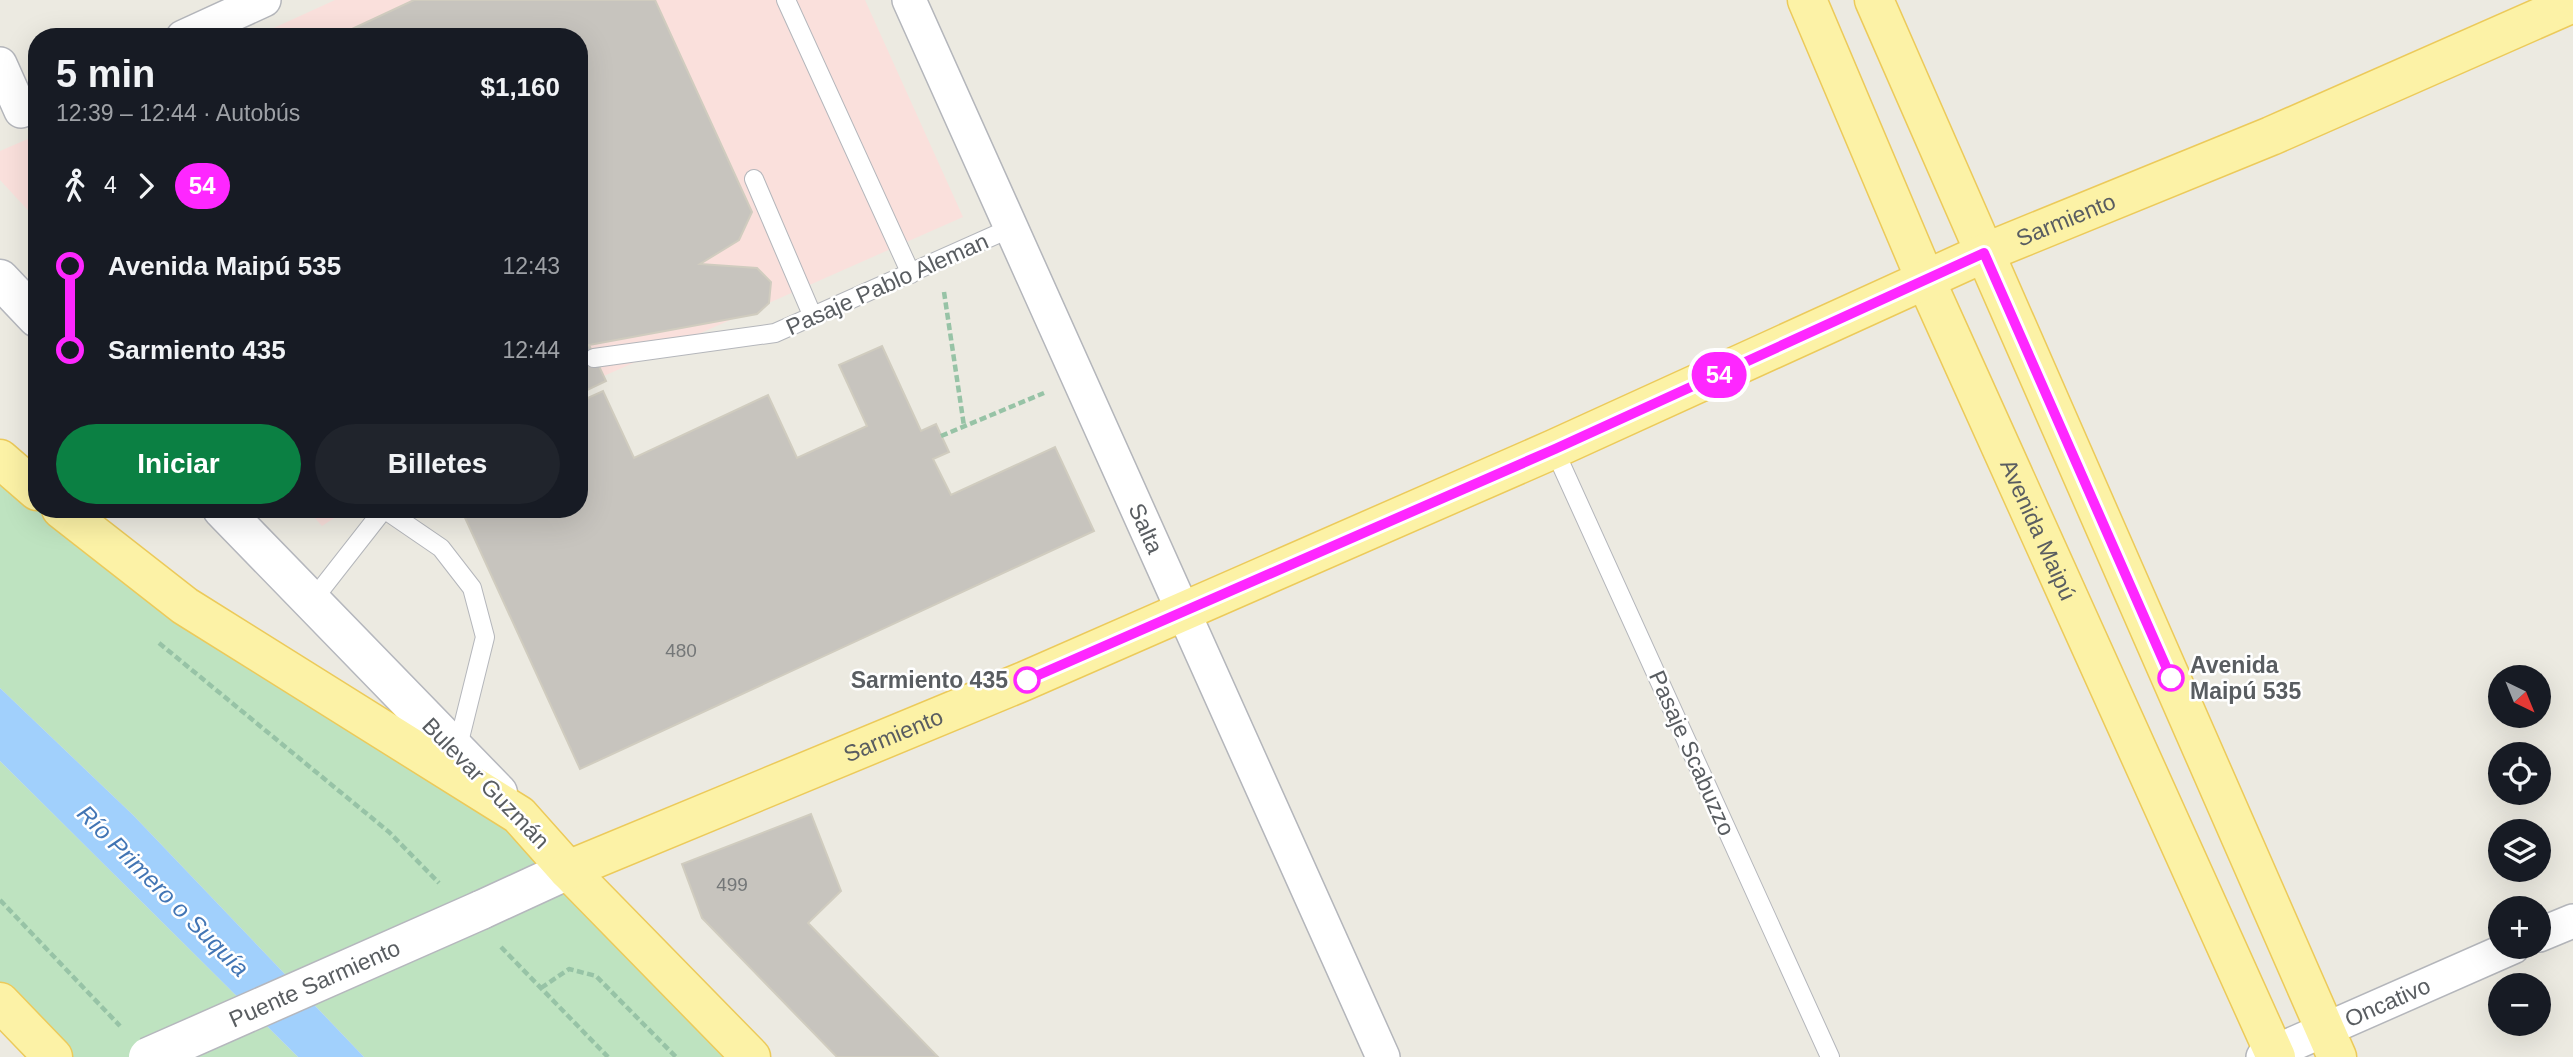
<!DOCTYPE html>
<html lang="es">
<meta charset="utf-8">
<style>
body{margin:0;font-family:Arial,sans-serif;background:#20242c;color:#f1f3f6;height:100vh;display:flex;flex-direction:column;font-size:26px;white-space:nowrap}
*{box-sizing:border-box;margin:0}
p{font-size:23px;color:#9ea1a6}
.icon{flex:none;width:38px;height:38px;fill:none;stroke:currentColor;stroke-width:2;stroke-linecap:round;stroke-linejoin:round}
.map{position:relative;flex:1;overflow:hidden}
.details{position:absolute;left:28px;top:28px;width:560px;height:490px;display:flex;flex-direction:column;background:#171b24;border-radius:28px;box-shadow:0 7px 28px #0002}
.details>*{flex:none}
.badge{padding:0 14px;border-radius:23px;font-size:24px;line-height:46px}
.needle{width:46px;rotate:137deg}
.tools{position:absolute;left:2488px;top:665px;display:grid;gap:14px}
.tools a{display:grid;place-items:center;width:63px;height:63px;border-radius:50%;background:#171b24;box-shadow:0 7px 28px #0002;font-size:35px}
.map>.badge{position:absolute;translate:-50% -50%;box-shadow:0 0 0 4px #fff}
.legs{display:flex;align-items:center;gap:10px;height:77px;padding:0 28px;font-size:23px}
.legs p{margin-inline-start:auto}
.headline{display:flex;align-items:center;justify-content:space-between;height:119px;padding:0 28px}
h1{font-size:38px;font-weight:800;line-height:52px}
.button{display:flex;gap:14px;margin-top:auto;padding:14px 28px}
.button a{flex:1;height:80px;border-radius:42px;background:#0b8043;color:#fff;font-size:28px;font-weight:800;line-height:80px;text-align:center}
.button a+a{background:#20242c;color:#f1f3f6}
ul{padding:0 28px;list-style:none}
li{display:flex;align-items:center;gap:24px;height:84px;font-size:26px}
li i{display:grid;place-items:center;width:10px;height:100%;margin:0 9px;background:currentColor}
li i::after{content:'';width:18px;height:18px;margin:-9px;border:5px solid;border-radius:50%;background:#171b24}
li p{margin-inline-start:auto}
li:first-child i{background:linear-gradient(#0000 50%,currentColor 0)}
li:last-child i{background:linear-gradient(currentColor 50%,#0000 0)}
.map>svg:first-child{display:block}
</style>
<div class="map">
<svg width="2573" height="1057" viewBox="0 0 2573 1057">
<rect width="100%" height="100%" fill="#eceae1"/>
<path fill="#fae0dc" d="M335,0H865L963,217L579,387V37H254Z
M37,135V220L0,180V151Z
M307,509H348L322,526Z"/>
<path fill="#bee3c0" d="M0,459L61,509L519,815L751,1057H364L133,815L0,688Z
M0,761L298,1057H53L0,1002Z"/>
<path fill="#a1d0fc" d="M0,688L133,815L364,1057H298L0,761Z"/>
<path fill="#c7c4be" stroke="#d0ccbf" stroke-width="2" d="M414,0H655L752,212L739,240L700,264L757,268L771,282L769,303L757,314L589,345L579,350V37H335Z
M589,345L606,381L579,394V350Z
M882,346L921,431L936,424L949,452L933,459L951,495L1055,447L1094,531L580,769L461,509H579V402L603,391L634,458L768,395L797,458L867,426L839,365Z
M811,814L841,891L808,923L938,1057H837L702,918L682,864Z"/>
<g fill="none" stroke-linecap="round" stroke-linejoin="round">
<g stroke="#b4b6bb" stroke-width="20">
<path id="lane" d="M786,0L911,274
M754,179L813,317
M594,358L775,333L1011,228
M1554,449L1830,1057
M384,509L441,548L472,588L485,637L457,750
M312,601L384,509"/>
</g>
<g stroke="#b4b6bb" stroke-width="36">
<g id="street">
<path id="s1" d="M909,0L1383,1057"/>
<path d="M183,37L264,0"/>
<path d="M0,64L21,111"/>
<path d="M2539,935L2573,921"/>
<path id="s2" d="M2263,1057L2513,947"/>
</g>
</g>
<g stroke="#b5b7bd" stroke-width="41">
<path id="secondary" d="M0,279L37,318
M222,509L498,793
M481,910L568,870"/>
</g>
<g stroke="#ecca5a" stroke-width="41">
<g id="primary">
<path id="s3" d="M1807,0L1926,281L2276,1057"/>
<path d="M1874,0L2337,1057"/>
<path d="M0,459L37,491"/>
<path d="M61,509L185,606L519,815L568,870L751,1057"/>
<path id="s4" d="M568,870L1022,682L1554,449L1984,253L2271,136L2573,3"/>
<path d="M0,1002L53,1057"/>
</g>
</g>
<path stroke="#97c3a6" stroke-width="4.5" stroke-dasharray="7 3.5" stroke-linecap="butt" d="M944,292L964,426
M941,436L1044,393
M159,643L389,832L439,883
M0,900L120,1026
M501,947L608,1057
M541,988L569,969L596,976L676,1057"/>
<use href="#lane" stroke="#fff" stroke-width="18"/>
<use href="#street" stroke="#fff" stroke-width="33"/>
<use href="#secondary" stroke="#fff" stroke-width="38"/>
<use href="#primary" stroke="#fcf2a6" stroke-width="38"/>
<g stroke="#b5b7bd" stroke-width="41" stroke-linecap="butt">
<g id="secondary-bridge">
<path id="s5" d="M148,1057L481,910"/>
</g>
</g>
<use href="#secondary-bridge" stroke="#fff" stroke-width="38"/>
</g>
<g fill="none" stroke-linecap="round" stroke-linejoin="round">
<g stroke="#fff" stroke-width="16">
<path id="line-1" d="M1027,680L1555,449L1984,253L2171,678"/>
</g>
<use href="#line-1" stroke="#fe27ff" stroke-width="10"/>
</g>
<g fill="#fff" stroke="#fe27ff" stroke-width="3.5">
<circle cx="2171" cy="678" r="12"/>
<circle cx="1027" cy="680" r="12"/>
</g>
<g text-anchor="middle" stroke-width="5" stroke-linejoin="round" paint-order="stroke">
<g font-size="19" fill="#747778">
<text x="681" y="657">480</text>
<text x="732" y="891">499</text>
</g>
<g font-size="23" fill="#595d61" stroke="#fff">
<text dy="8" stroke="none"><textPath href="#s4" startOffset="1633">Sarmiento</textPath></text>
<text transform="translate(887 284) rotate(-24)" y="8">Pasaje Pablo Aleman</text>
<text dy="8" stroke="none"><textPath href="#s1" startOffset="579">Salta</textPath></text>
<text dy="8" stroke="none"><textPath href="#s3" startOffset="578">Avenida Maipú</textPath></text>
<text dy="8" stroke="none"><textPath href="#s4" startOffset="352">Sarmiento</textPath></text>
<text transform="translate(1692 753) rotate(66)" y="8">Pasaje Scabuzzo</text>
<text transform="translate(486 783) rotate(46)" y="8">Bulevar Guzmán</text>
<text dy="8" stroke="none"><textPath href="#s5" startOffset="182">Puente Sarmiento</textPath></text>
<text dy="8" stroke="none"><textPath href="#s2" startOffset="136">Oncativo</textPath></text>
</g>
<g font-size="23" font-weight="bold" fill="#595d61" stroke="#fff" text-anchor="start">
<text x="2190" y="673">Avenida<tspan x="2190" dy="26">Maipú 535</tspan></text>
<text x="1008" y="688" text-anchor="end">Sarmiento 435</text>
</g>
<g font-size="24" font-style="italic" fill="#4275b4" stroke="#fff">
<text transform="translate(163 891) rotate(45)" y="8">Río Primero o Suquía</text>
</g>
</g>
</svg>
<div class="tools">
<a><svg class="needle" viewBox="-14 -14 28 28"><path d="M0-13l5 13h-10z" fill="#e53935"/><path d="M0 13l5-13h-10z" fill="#9ea1a6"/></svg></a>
<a><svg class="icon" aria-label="locate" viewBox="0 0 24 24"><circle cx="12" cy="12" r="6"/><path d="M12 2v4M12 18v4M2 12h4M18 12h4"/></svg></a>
<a><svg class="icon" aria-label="layers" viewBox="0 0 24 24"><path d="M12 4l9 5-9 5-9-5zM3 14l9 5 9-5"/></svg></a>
<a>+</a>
<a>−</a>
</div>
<b class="badge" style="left:1719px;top:375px;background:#fe27ff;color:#fff">54</b>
<section class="details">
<div class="headline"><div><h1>5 min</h1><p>12:39 – 12:44 · Autobús</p></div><b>$1,160</b></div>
<div class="legs"><svg class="icon" aria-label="walk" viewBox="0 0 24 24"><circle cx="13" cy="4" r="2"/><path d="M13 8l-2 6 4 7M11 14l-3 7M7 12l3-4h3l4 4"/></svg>4<svg class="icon" aria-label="forward" viewBox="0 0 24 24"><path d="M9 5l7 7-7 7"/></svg><b class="badge" style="background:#fe27ff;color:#fff">54</b></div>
<ul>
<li><i style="color:#fe27ff"></i><b>Avenida Maipú 535</b><p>12:43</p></li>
<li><i style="color:#fe27ff"></i><b>Sarmiento 435</b><p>12:44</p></li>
</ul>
<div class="button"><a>Iniciar</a><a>Billetes</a></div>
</section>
</div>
